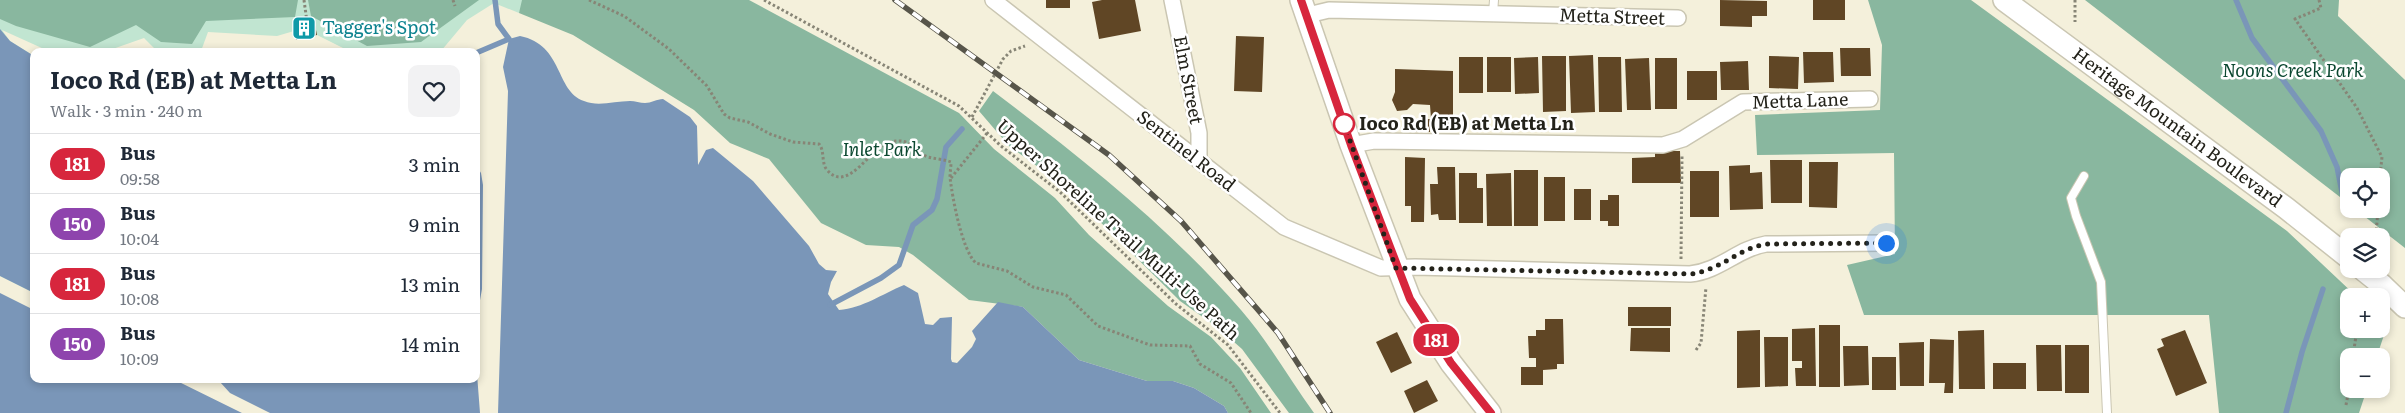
<!DOCTYPE html>
<meta charset="utf-8">
<style>
body{margin:0;font-family:Literata,serif;background:#f2f2f3;color:#1f2937;height:100vh;display:flex;flex-direction:column;font-size:19px;white-space:nowrap}
*{box-sizing:border-box;margin:0}
p{font-size:16px;color:#747a83}
.icon{flex:none;width:28px;height:28px;fill:none;stroke:currentColor;stroke-width:2;stroke-linecap:round;stroke-linejoin:round}
.map{position:relative;flex:1;overflow:hidden}
.panel{position:absolute;left:30px;top:48px;width:450px;height:335px;display:flex;flex-direction:column;background:#fff;border-radius:10px;box-shadow:0 2px 8px #0003}
.panel>*{flex:none}
.badge{padding:0 10px;border-radius:16px;font-size:18px;line-height:32px}
.fabs{position:absolute;left:2340px;top:168px;display:grid;gap:10px}
.fabs a{display:grid;place-items:center;width:50px;height:50px;border-radius:10px;background:#fff;box-shadow:0 2px 8px #0003;font-size:25px}
.you{position:absolute;width:25px;height:25px;margin:-12px;border:4px solid #fff;border-radius:50%;background:#1a73e8;box-shadow:0 0 0 8px #1a73e833}
.map>.badge{position:absolute;translate:-50% -50%;box-shadow:0 0 0 2px #fff}
.round{display:grid;place-items:center;flex:none;width:52px;height:52px;border-radius:10px;background:#f2f2f3}
.overview{display:flex;align-items:center;justify-content:space-between;height:85px;padding:0 20px}
h1{font-size:24px;font-weight:700;line-height:38px}
ul{padding:0;list-style:none}
li{display:flex;align-items:center;gap:15px;height:60px;padding:0 20px;border-top:1px solid #e0e1e3}
li div{flex:1}
li b{display:block;font-size:19px}
li em{font-style:normal}
li .badge{min-width:55px;font-weight:700;text-align:center}
.map>svg:first-child{display:block}
</style>
<div class="map">
<svg width="2405" height="413" viewBox="0 0 2405 413">
<rect width="100%" height="100%" fill="#f4f0db"/>
<path fill="#c1e5d1" d="M0,0H525L519,13L494,3L467,20L441,51H349L317,35L313,20L293,25L294,31L277,36L208,32L201,51H157L144,38L107,51H57L44,49L2,30L10,41L34,56V293L0,276Z"/>
<path fill="#89b79f" d="M0,0H298L295,17L206,21L192,44L161,42L136,25L90,47L16,26L0,19Z
M308,0H479L421,42L367,46L311,16Z
M522,0H749L959,113L994,149L1055,198L1089,235L1168,306L1211,337L1240,368L1271,413H1228L1224,406L1194,388L1173,381H1147L1079,360L1023,307L969,300L913,255L899,247L866,245L821,223L769,159L730,143L694,110L573,35L519,13Z
M1868,0H1971L2287,231L2356,296H2349V329H2381V321L2387,326L2377,356H2349V389H2367L2359,413H2219L2209,315H1864L1847,265L1895,254L1894,153L1757,155L1755,115L1880,110L1882,45Z
M2085,0H2339L2338,16L2405,80V248L2355,209H2381V176H2349V204Z
M993,91C1081,158 1168,226 1241,310C1268,341 1290,380 1314,413H1289L1242,349L1217,327L1180,301L1063,185L1009,146L979,111Z"/>
<path fill="#7a96b8" d="M0,29L10,41L34,56V293L0,276Z
M520,36C564,45 555,91 584,101C598,107 615,101 630,101C635,101 640,103 645,103C651,103 657,99 663,99L690,117L697,126L698,165L706,150L713,148L753,181L809,246L819,264L826,270L837,271L831,282L828,294L839,310C863,308 882,294 904,285L918,293L925,324L933,325L940,318L952,317L951,359L952,362L957,363L972,347L976,339L972,331L998,302L1023,307L1079,360L1147,381H1173L1194,388L1224,406L1228,413H498L508,91L503,67L509,39Z
M476,165L481,173L483,185L482,289L479,306L476,359Z
M0,293L34,310V379H173L242,413H0Z
M476,361L480,413H270L230,393L220,382L213,379H476Z"/>
<g fill="none" stroke-linecap="round" stroke-linejoin="round">
<path stroke="#7a96b8" stroke-width="5.5" d="M2236,0L2252,38L2321,131L2337,167L2343,197
M476,53L509,39L498,24L495,0
M830,305L881,278L899,265L913,225L932,210L937,199L946,147L962,129
M2286,413L2302,352L2323,289"/>
</g>
<path fill="#604625" d="M1046,0H1070V8H1046Z
M1102,0H1135L1141,31L1099,39L1092,2Z
M1720,0L1767,1V16H1752V27L1720,26Z
M1813,0H1845V20H1813Z
M314,20L317,35L296,40L293,25Z
M1236,36L1264,37L1262,92L1234,91Z
M1840,48H1870L1871,76H1841Z
M1803,52H1833L1834,82L1804,83Z
M1593,55L1595,112L1571,113L1569,56Z
M1542,56H1566V111L1543,112Z
M1769,56L1799,57L1798,89L1769,88Z
M1459,57H1483V93H1459Z
M1487,57H1511V92H1487Z
M1538,57L1539,93L1515,94L1514,58Z
M1598,57H1621L1622,112H1599Z
M1649,58L1651,110H1627L1625,59Z
M1655,58H1677V109H1655Z
M1748,61L1749,90H1721L1720,62Z
M1395,69L1453,71V125H1430V132H1407L1408,120L1431,119L1430,105L1413,104L1407,110L1397,111L1392,100L1395,92Z
M1687,71H1717V100H1687Z
M1655,151H1680L1681,183H1632V158L1655,157Z
M1405,157L1425,158L1424,222H1411V206H1405Z
M1770,160H1802V203H1771Z
M1809,162H1838L1837,208L1809,207Z
M1750,165V173L1762,172L1763,209L1730,210L1729,166Z
M1437,167H1455L1456,220H1439L1438,214L1431,215L1430,184H1438Z
M1514,170H1538V226H1514Z
M1690,171H1719V217H1690Z
M1459,173H1477V188H1483V223H1459Z
M1511,173L1512,226H1487L1486,174Z
M1544,177H1565V221H1544Z
M1574,189H1591V220H1574Z
M1608,195H1619V226H1608V221H1600V200H1608Z
M1628,307H1671V326H1628Z
M1545,319H1563L1564,364H1557V369L1543,370V385H1521V367H1536V358H1529L1528,336H1536V330H1545Z
M1819,325H1840V387H1819Z
M1631,328H1670V352L1630,351Z
M1815,328L1816,386H1796L1795,368H1802V361H1792V329Z
M1760,330V387L1737,388V331Z
M1984,330L1985,389H1959L1958,331Z
M2185,330L2207,383L2176,396L2157,349L2164,346L2161,339Z
M1397,332L1412,363L1391,373L1376,342Z
M1764,337H1788V386L1765,387Z
M1930,339L1954,340L1953,393H1944L1945,383H1929Z
M1924,342V386H1900L1899,343Z
M2036,345H2061L2062,391H2037Z
M2065,345H2089V393H2065Z
M1843,346H1868L1869,385L1844,386Z
M1872,357H1896V390H1872Z
M1993,363H2026V389H1993Z
M1427,380L1438,401L1414,413L1404,391Z"/>
<g fill="none" stroke-linecap="round" stroke-linejoin="round">
<g stroke="#cac6b2" stroke-width="10">
<path id="lane" d="M1493,13L1494,0
M2084,176L2071,198L2076,216L2101,282L2107,413"/>
</g>
<g stroke="#cac6b2" stroke-width="18">
<path id="street" d="M993,0L1284,227L1381,268L1415,267L1690,274C1720,271 1737,249 1766,244L1886,243
M1172,0L1199,133V161
M1308,15L1329,10L1678,18
M1351,145L1374,141L1663,145L1683,139L1743,102L1870,99"/>
</g>
<g stroke="#cac6b2" stroke-width="24">
<g id="secondary">
<path d="M1301,0L1351,145L1410,299L1451,363L1490,413"/>
<path id="s1" d="M2004,0L2286,208L2349,258"/>
<path d="M2382,285L2405,307"/>
</g>
</g>
<path stroke="#878576" stroke-width="3" stroke-dasharray="2.5 2.5" stroke-linecap="butt" d="M304,0L307,22
M453,0L455,6
M589,0L624,16L669,49L707,86L724,114L730,118L748,122L770,134L793,142L819,144C825,151 821,163 827,170C849,195 871,145 890,142C914,137 912,151 928,157C935,159 943,159 951,162C951,167 950,172 950,177C952,196 962,251 976,263L1007,271L1033,287L1066,295L1098,326L1150,345L1190,346L1200,364L1231,383L1251,413
M764,0L959,106L1001,146L1060,192L1176,304L1228,345L1280,413
M2075,0V22
M2319,0L2321,8L2295,19L2357,108L2382,157L2380,176
M972,117L1003,59L1011,51L1025,46
M951,178L988,132
M2376,235L2378,209
M1681,259L1682,155
M1696,350L1701,343L1706,287
M2353,356L2357,329
M2346,405L2349,389"/>
<use href="#lane" stroke="#fff" stroke-width="8"/>
<use href="#street" stroke="#fff" stroke-width="15"/>
<use href="#secondary" stroke="#fff" stroke-width="21"/>
<g stroke="#57554a" stroke-width="5.5">
<path id="rail" d="M895,0L1109,155L1181,221L1278,333L1330,413"/>
</g>
<use href="#rail" stroke="#fff" stroke-width="4" stroke-dasharray="11" stroke-linecap="butt"/>
<g stroke="#cac6b2" stroke-width="24" stroke-linecap="butt">
<path id="secondary-bridge" d="M2362,269L2382,285"/>
</g>
<use href="#secondary-bridge" stroke="#fff" stroke-width="21"/>
</g>
<g fill="none" stroke-linecap="round" stroke-linejoin="round">
<g stroke="#fff" stroke-width="11">
<path id="line" d="M1301,0L1351,145L1410,299L1451,363L1491,413"/>
</g>
<use href="#line" stroke="#d7263d" stroke-width="8"/>
<path stroke="#23221a" stroke-width="5" stroke-dasharray="0 9" d="M1344,124L1396,268L1690,274C1720,271 1737,249 1766,244L1886,243"/>
</g>
<defs>
<g id="building-square" transform="scale(1.25)"><rect x="-9" y="-9" width="18" height="18" rx="4" fill="#0f9aa8" stroke="#fff"/><path d="M-4-6H4V6H1V3H-1V6H-4ZM-2.5-4.3h1.7v1.8h-1.7ZM.8-4.3h1.7v1.8H.8ZM-2.5-1h1.7V.8h-1.7ZM.8-1h1.7V.8H.8Z" fill="#fff"/></g>
</defs>
<g fill-rule="evenodd">
<use href="#building-square" x="304" y="28"/>
</g>
<circle fill="#fff" stroke="#d7263d" stroke-width="2.5" cx="1344" cy="124" r="10"/>
<g text-anchor="middle" stroke-width="5" stroke-linejoin="round" paint-order="stroke">
<g font-size="18" fill="#23221a" stroke="#fff">
<text transform="translate(1612 17) rotate(2)" y="6">Metta Street</text>
<text transform="translate(1188 80) rotate(79)" y="6">Elm Street</text>
<text transform="translate(1800 101) rotate(-2)" y="6">Metta Lane</text>
<text dy="6" stroke="none"><textPath href="#s1" startOffset="215">Heritage Mountain Boulevard</textPath></text>
<text transform="translate(1186 151) rotate(38)" y="6">Sentinel Road</text>
<text transform="translate(1118 230) rotate(42)" y="6">Upper Shoreline Trail Multi-Use Path</text>
</g>
<g font-size="18" fill="#0d838f" stroke="#fff" text-anchor="start">
<text x="322" y="34">Tagger's Spot</text>
</g>
<g font-size="18" font-style="italic" fill="#0c4831" stroke="#fff">
<text x="2293" y="77">Noons Creek Park</text>
<text x="882" y="156">Inlet Park</text>
</g>
<g font-size="18" font-weight="bold" fill="#23221a" stroke="#fff" text-anchor="start">
<text x="1359" y="130">Ioco Rd (EB) at Metta Ln</text>
</g>
</g>
</svg>
<div class="fabs">
<a><svg class="icon" aria-label="locate" viewBox="0 0 24 24"><circle cx="12" cy="12" r="6"/><path d="M12 2v4M12 18v4M2 12h4M18 12h4"/></svg></a>
<a><svg class="icon" aria-label="layers" viewBox="0 0 24 24"><path d="M12 4l9 5-9 5-9-5zM3 14l9 5 9-5"/></svg></a>
<a>+</a>
<a>−</a>
</div>
<div class="you" style="left:1886px;top:243px"></div>
<b class="badge" style="left:1436px;top:340px;background:#d7263d;color:#fff">181</b>
<section class="panel">
<div class="overview"><div><h1>Ioco Rd (EB) at Metta Ln</h1><p>Walk · 3 min · 240 m</p></div><a class="round"><svg class="icon" aria-label="heart" viewBox="0 0 24 24"><path d="M12 20l-8-8c-3-5 5-10 8-4 3-6 11-1 8 4z"/></svg></a></div>
<ul>
<li><span class="badge" style="background:#d7263d;color:#fff">181</span><div><b>Bus</b><p>09:58</p></div><em>3 min</em></li>
<li><span class="badge" style="background:#8e44ad;color:#fff">150</span><div><b>Bus</b><p>10:04</p></div><em>9 min</em></li>
<li><span class="badge" style="background:#d7263d;color:#fff">181</span><div><b>Bus</b><p>10:08</p></div><em>13 min</em></li>
<li><span class="badge" style="background:#8e44ad;color:#fff">150</span><div><b>Bus</b><p>10:09</p></div><em>14 min</em></li>
</ul>
</section>
</div>
